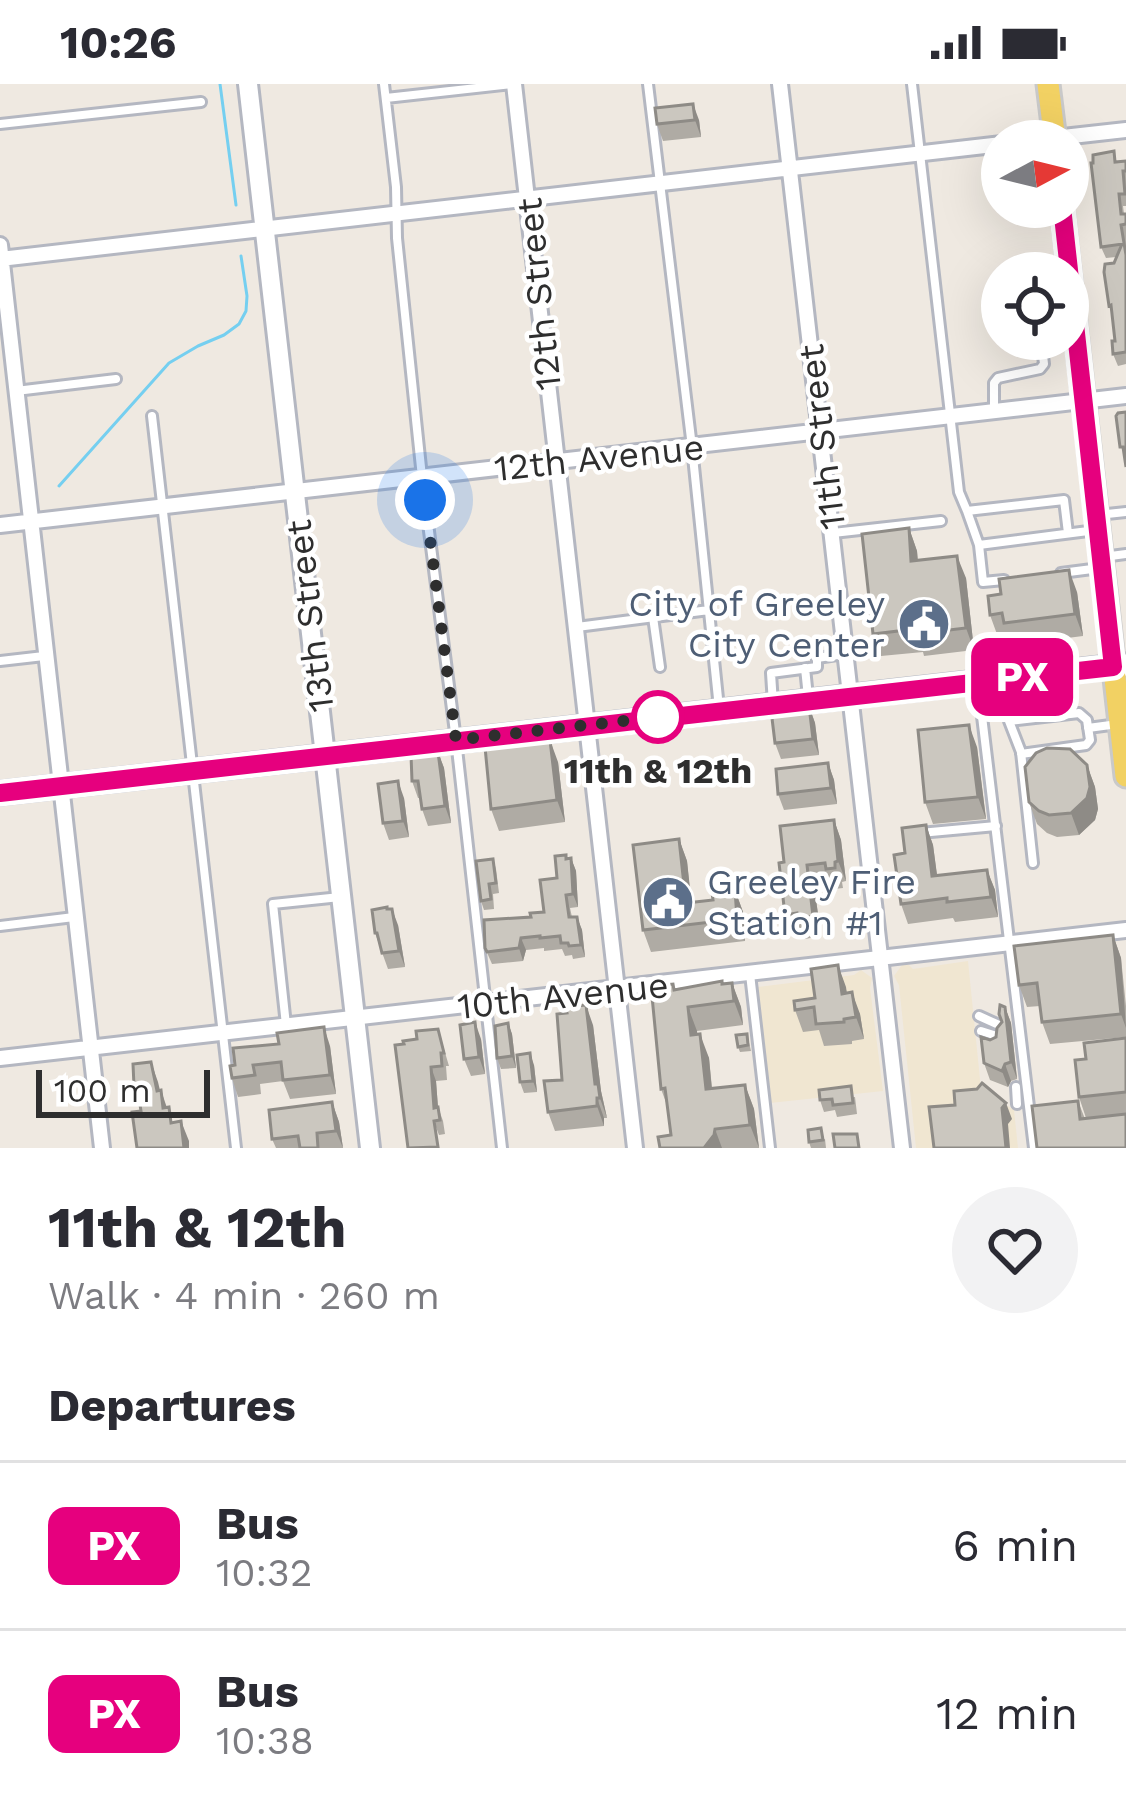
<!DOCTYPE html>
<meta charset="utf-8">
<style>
body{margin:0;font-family:"Work Sans",sans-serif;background:#f2f2f3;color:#2b2b33;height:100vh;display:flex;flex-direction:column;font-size:45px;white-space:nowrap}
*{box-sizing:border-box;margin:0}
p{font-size:39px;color:#7c7c81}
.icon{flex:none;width:66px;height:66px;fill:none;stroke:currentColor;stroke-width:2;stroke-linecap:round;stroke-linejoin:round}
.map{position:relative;height:1064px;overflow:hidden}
.details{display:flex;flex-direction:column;background:#fff;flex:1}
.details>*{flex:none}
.badge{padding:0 24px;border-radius:18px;font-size:42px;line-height:78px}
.needle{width:78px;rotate:83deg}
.buttons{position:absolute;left:981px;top:36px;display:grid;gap:24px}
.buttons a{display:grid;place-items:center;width:108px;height:108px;border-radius:50%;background:#fff;box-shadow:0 12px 48px #0002;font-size:60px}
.scale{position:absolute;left:36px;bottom:30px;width:174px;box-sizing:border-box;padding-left:12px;border:6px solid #2e2e2e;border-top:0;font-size:33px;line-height:42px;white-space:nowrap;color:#2e2e2e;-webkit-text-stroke:9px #fff;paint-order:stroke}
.you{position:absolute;width:60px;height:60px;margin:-30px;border:9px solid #fff;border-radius:50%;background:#1a73e8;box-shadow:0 0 0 18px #1a73e833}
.map>.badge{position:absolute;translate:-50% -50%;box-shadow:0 0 0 6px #fff}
h2{padding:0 48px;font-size:45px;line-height:108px}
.round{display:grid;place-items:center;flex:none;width:126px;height:126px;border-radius:63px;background:#f2f2f3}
.headline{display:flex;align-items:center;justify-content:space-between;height:204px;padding:0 48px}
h1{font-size:57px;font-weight:700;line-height:90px}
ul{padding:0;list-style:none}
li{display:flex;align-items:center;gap:36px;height:168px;padding:0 48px;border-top:3px solid #e1e1e2}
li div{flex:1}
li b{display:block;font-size:45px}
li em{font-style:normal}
li .badge{min-width:132px;font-weight:700;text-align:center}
.status{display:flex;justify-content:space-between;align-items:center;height:84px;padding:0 60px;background:#fff;direction:ltr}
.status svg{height:33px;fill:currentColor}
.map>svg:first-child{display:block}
</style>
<div class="status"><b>10:26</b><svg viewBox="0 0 49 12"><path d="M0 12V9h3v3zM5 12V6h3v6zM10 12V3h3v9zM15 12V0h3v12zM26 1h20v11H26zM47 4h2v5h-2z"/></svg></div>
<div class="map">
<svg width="1126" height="1064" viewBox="0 0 1126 1064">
<rect width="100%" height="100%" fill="#efe9e1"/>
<path fill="#f0e6d1" d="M968,877L981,1005L1014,1026L1018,1064H916L899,901L894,892L902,881L908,880L913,885Z
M861,886L872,894L870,904L883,1007L770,1019L757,903L854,891Z"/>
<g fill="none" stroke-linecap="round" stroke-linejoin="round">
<path stroke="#75cff0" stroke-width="3" d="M220,0L236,121
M59,402L169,279L198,262L224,251L239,240L246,227L247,212L241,172"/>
<g stroke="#b4b7c1" stroke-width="14">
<path id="service" d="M384,0L396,103L397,154L422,393L456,656L502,1064
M648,0L692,363L719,624
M912,0L959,408L967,427L1064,416L1068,449
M386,14L513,0
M0,40L201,18
M16,307L116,295
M994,325V299L998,294L1040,285L1044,280L1041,255
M152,332L236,1064
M967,427L979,461L1096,446
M1098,431L1126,428
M833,449L941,437
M979,461L983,498L1004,496
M1103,473L1126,470
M1061,489L1100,484
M653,533L660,583
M577,543L709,526
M0,577L44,572
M805,584L808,613
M1004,596L1009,637L1021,668L1033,779
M978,599L1034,1064
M773,620L771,589L817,583V574L844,570
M1009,637L1079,629L1087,636L1090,656L1086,661L1021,670
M1088,644L1118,640
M920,749L996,742
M0,842L74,833
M750,890L770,1064
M979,932L999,941
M286,941L273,820L340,813
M981,947L1000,953
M1016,1003L1017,1020"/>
</g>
<g stroke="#b4b7c1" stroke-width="20">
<path id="minor" d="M514,0L635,1064
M780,0L902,1064
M1027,57L1126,46
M0,161L102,1064
M0,175L1002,60
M0,441L1126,312
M0,974L1126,846"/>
</g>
<g stroke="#b4b7c1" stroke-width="24">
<path id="tertiary" d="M248,0L370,1064"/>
</g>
<g stroke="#b4b7c1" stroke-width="27">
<path id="secondary" d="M0,709L1126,581"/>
</g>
<g stroke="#c9c9c9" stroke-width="27">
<path id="primary" d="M1048,0L1055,57
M1062,123L1126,692"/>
</g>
<use href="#service" stroke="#fff" stroke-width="8"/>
<use href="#minor" stroke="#fff" stroke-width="14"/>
<use href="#tertiary" stroke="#fff" stroke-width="18"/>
<use href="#secondary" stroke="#fff" stroke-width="21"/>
<use href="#primary" stroke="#f2d163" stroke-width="21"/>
</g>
<path fill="#afaba4" d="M699,36L701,53L663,57L657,40Z
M1126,77V122H1123L1124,130H1126V280L1118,282L1113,270L1115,257L1113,232L1109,222L1116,173L1106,174L1101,163L1098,123L1095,116L1118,78Z
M909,444L917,467L918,476L966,494L974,566L924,572L923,568L881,572L873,550Z
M1077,508L1083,552L1012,561L1008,551L998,553L990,531Z
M809,622L815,639L819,671L781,675L775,659Z
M977,663L986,735L933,740L925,718Z
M438,668L444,684L451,739L428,742L422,725L421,714H418L412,697Z
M558,678L565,738L499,747L491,725Z
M828,679L834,696L837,720L784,726L778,710Z
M1087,681L1095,703L1098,725L1095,736L1079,751L1057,753L1047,749L1037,740L1029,718Z
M404,714L409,753L389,756L383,739Z
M834,736L841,756L846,797L842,798L843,804L834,805L831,799L814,801L821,852L805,855L803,849L792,851L785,831L784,778Z
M926,741L933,761L937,792L987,786L995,806L998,833L955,838L953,834L908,840L901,820L905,769Z
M679,755L687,777L691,818L713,816L735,806L743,828L745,857L651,868L643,846Z
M571,774L576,787L578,823L570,824L572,833H577L582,846L585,873L573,875L572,871L565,872L562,865L544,867V864L526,866L523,877L492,880L485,864L531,833L544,828L557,794L567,775Z
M493,775L496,785L499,809L493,810L494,825L484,826L481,817Z
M398,841L405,883L388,885L375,849Z
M1113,851L1121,874L1126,922V953L1050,960L1042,938L1040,922L1027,923L1019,901Z
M838,881L847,909L860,930L864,955L852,957V960L824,962L819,946L803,948L795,926L815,914Z
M732,899L741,923L743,941L697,947V951L709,974L712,1004L745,1001L754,1025L759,1064H660L671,1051L667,1021L661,1005L673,900L675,905Z
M1005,923L1011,939L1017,995L1011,997L1008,1003L990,996L984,979L990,956L996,953L1002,938Z
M508,939L512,950L516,984L501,985L497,974Z
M593,941L601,1007L607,1034H604V1042L555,1047L548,1028L562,996Z
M438,945L449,982H446L447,996L436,997L438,1023L443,1037L445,1050L439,1051L404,960Z
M747,950L751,967L740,968L738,963Z
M1126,954V1064H1037L1078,1017L1085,1035L1086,1034L1079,1013L1086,975Z
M481,955L485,990L471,992L464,975Z
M330,962L336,1010L290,1015L283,997L260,1000L261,1010L238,1013L232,994L230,982Z
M534,981L537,1008L524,1009L520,998Z
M855,1013L857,1030L837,1033L835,1026L824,1028L820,1016Z
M332,1018L339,1038L343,1064H276L272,1055Z
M825,1055L826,1064H811L809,1058Z"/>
<path fill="#8e8b86" d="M693,20L699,36L701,53L695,36Z
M909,444L917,467L919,499L911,477Z
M957,472L966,494L974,566L966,544Z
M1069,486L1077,508L1083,552L1075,530Z
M809,622L815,639L819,671L813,655Z
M969,641L977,663L986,735L978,713Z
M550,656L558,678L565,738L557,716Z
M438,668L444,684L451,739L445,722Z
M828,679L834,696L837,720L831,704Z
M1087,681L1095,703L1098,725L1095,736L1079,751L1071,729Z
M398,697L404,714L409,753L403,737Z
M834,736L841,756L846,797L838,777Z
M926,741L933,761L940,813L932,792Z
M679,755L687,777L694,841L686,819Z
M571,774L576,787L578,823L573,810Z
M807,781L814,801L821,852L813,832Z
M987,786L995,806L998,833L991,813Z
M735,806L743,828L745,857L737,835Z
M392,825L398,841L405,883L399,867Z
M577,833L582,846L585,873L581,861Z
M1113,851L1121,874L1126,944L1121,930Z
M521,854L526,866L523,877L519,864Z
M838,881L846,903L850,932L842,910Z
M732,899L741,923L743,941L734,917Z
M852,908L860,930L864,955L856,933Z
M586,921L593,941L601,1007L607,1034L595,1000Z
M688,923L697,947L700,976L691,951Z
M1005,923L1011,939L1017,995L1011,978Z
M475,938L481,955L485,990L479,973Z
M508,939L512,950L516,984L512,972Z
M324,943L330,962L336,1010L330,991Z
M700,950L709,974L714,1029L706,1005Z
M530,969L534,981L537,1008L533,997Z
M151,978L158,998L163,1019L161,1006L168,1027L171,1044L157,1007Z
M1005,980L1011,997L1008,1003L1002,987Z
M431,983L436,997L439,1037L434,1024Z
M745,1001L754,1025L759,1064L750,1041Z
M597,1014L604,1034V1042L597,1022Z
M332,1018L339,1038L343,1064L336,1047Z
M1006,1019L1012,1035L1008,1040L1010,1064H1006L1002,1024Z
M181,1037L189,1057V1064H184Z
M715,1045L722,1064H704Z"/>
<path fill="#cbc7bf" stroke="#8e8b86" stroke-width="3" d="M693,20L695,36L657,40L655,24Z
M1114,67L1115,78L1126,77V87H1123L1125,110H1119L1121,130H1126V140L1121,141L1126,171V268L1113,270L1112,257H1115L1111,221L1109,222L1104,188L1105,180L1114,179L1122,160L1101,163L1091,79H1093V71Z
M1126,328V383L1123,363H1120L1116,332L1118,329Z
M909,444L911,477L957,472L966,544L916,550L915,545L873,550L862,450Z
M1069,486L1075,530L1004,539L1002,529L990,531L988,512L1001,510L999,495Z
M809,622L813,655L775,659L771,626Z
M969,641L978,713L925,718L918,646Z
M550,656L557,716L491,725L485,663Z
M1047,664L1070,665L1087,681L1090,703L1087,714L1071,729L1049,731L1039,727L1029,718L1025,683L1036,669Z
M438,668L445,722L422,725L418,697H412L411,671Z
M828,679L831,704L778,710L776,685Z
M398,697L403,737L383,739L378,700Z
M834,736L838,777L835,778V784L826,785L825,779L807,781L813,832L798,835L797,829L785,831L779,779L784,778L780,742Z
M926,741L932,792L987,786L991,813L947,818V814L901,820L894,771L905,769L902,744Z
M679,755L686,819L713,816L712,808L735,806L737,835L643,846L633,761Z
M566,771V775L571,774L573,810L566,811L569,833H577L581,861L569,862L568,859H561L560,852L540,854V852L521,854L519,864L487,868L485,864L484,836L531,833L530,829L544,828L540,796L557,794L555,772Z
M493,775L496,799L489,800L491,815L481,817L476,777Z
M387,823V825H392L399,867L382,869L377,849H375L372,826Z
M1113,851L1121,930L1042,938L1037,899L1019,901L1014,862Z
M838,881L842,910L852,908L856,933L844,935V938L816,940L814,923L795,926L794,917L815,914L811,885Z
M722,897V900L732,899L734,917L688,923L691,951L700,950L706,1005L745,1001L750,1041L715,1045L714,1051L704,1064H660L658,1053L671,1051L665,1004L661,1005L651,902L673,900L674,906Z
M586,921L595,1000H598L600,1014H597V1022L548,1028L544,997L562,996L557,930L567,929L566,923Z
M1000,921L1005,923L1011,978L1005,980L1002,987L984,979L981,953L990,956L996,953L997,944L1002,938L999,930Z
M475,938L479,973L464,975L460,941Z
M508,939L512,972L497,974L495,942Z
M324,943L330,991L283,996L281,978L253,981L255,991L232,994L230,982L235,981L233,964L279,960L277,949Z
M438,945L444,969H441L442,982L431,983L434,1024L438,1023L440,1036L434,1037L438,1063L408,1064L395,961L404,960L403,957L417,955L416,947Z
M747,950L748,961L738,963L736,951Z
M1126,954V1008L1079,1013L1075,976L1086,975L1084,959Z
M530,969L533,997L520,998L517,971Z
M151,978L157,1007L161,1006L163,1024L169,1023L171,1039L181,1037L184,1064H137L132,1028L141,1027L137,1002H134L133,980Z
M982,999L1006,1019L1002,1024L1006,1064H934L929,1023L955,1021L954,1007L977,1005Z
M851,1002L853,1019L833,1021L832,1015L820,1016L819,1006Z
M1078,1017L1080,1035L1126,1030V1064H1037L1032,1022Z
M332,1018L336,1047L317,1049L318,1064H300L298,1052L272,1055L269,1026Z
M821,1044L823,1056L809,1058L808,1046Z
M833,1050H857L859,1064H835Z"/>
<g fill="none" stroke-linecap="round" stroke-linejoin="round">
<g stroke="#fff" stroke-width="27">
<path id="line" d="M0,709L1113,583L1062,123"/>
</g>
<use href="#line" stroke="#e6007e" stroke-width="18"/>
<path stroke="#2e2e2e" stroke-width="12" stroke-dasharray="0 21.6" d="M425,416L456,656L658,633"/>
</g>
<defs>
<g id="civic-disc" transform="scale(2.7)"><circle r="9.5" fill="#5c6f8a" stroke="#fff"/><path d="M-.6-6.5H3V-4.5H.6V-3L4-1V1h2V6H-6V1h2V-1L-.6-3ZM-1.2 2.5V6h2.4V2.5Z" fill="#fff"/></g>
</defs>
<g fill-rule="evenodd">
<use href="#civic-disc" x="924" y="540"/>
<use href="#civic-disc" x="668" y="818"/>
</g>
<circle fill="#fff" stroke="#e6007e" stroke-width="6" cx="658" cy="633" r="24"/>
<g text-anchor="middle" stroke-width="9" stroke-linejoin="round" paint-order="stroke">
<g font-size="36" fill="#2e2e2e" stroke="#fff">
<text transform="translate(538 210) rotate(-96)" y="13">12th Street</text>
<text transform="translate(821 353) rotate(-97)" y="13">11th Street</text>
<text transform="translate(599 373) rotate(-6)" y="13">12th Avenue</text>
<text transform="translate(309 532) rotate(-97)" y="13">13th Street</text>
<text transform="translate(563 911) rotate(-6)" y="13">10th Avenue</text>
</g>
<g font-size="36" fill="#4e5e75" stroke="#fff" text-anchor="end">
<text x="885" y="532">City of Greeley<tspan x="885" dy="41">City Center</tspan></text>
<text x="707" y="810" text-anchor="start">Greeley Fire<tspan x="707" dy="41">Station #1</tspan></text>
</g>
<g font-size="36" font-weight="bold" fill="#2e2e2e" stroke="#fff">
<text x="658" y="699">11th &amp; 12th</text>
</g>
</g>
</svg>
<div class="buttons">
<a><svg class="needle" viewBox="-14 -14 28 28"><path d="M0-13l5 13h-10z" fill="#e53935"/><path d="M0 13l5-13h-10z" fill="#7c7c81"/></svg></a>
<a><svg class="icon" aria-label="locate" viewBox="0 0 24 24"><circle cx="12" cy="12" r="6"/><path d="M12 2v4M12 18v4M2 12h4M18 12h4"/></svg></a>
</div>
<div class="scale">100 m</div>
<div class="you" style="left:425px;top:416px"></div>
<b class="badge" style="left:1022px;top:593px;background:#e6007e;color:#fff">PX</b>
</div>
<section class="details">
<div class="headline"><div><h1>11th &amp; 12th</h1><p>Walk · 4 min · 260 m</p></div><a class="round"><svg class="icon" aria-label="heart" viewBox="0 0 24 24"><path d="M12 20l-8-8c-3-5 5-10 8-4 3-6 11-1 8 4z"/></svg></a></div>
<h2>Departures</h2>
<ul>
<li><span class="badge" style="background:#e6007e;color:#fff">PX</span><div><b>Bus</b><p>10:32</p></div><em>6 min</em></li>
<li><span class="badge" style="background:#e6007e;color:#fff">PX</span><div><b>Bus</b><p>10:38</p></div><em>12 min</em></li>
</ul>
</section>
